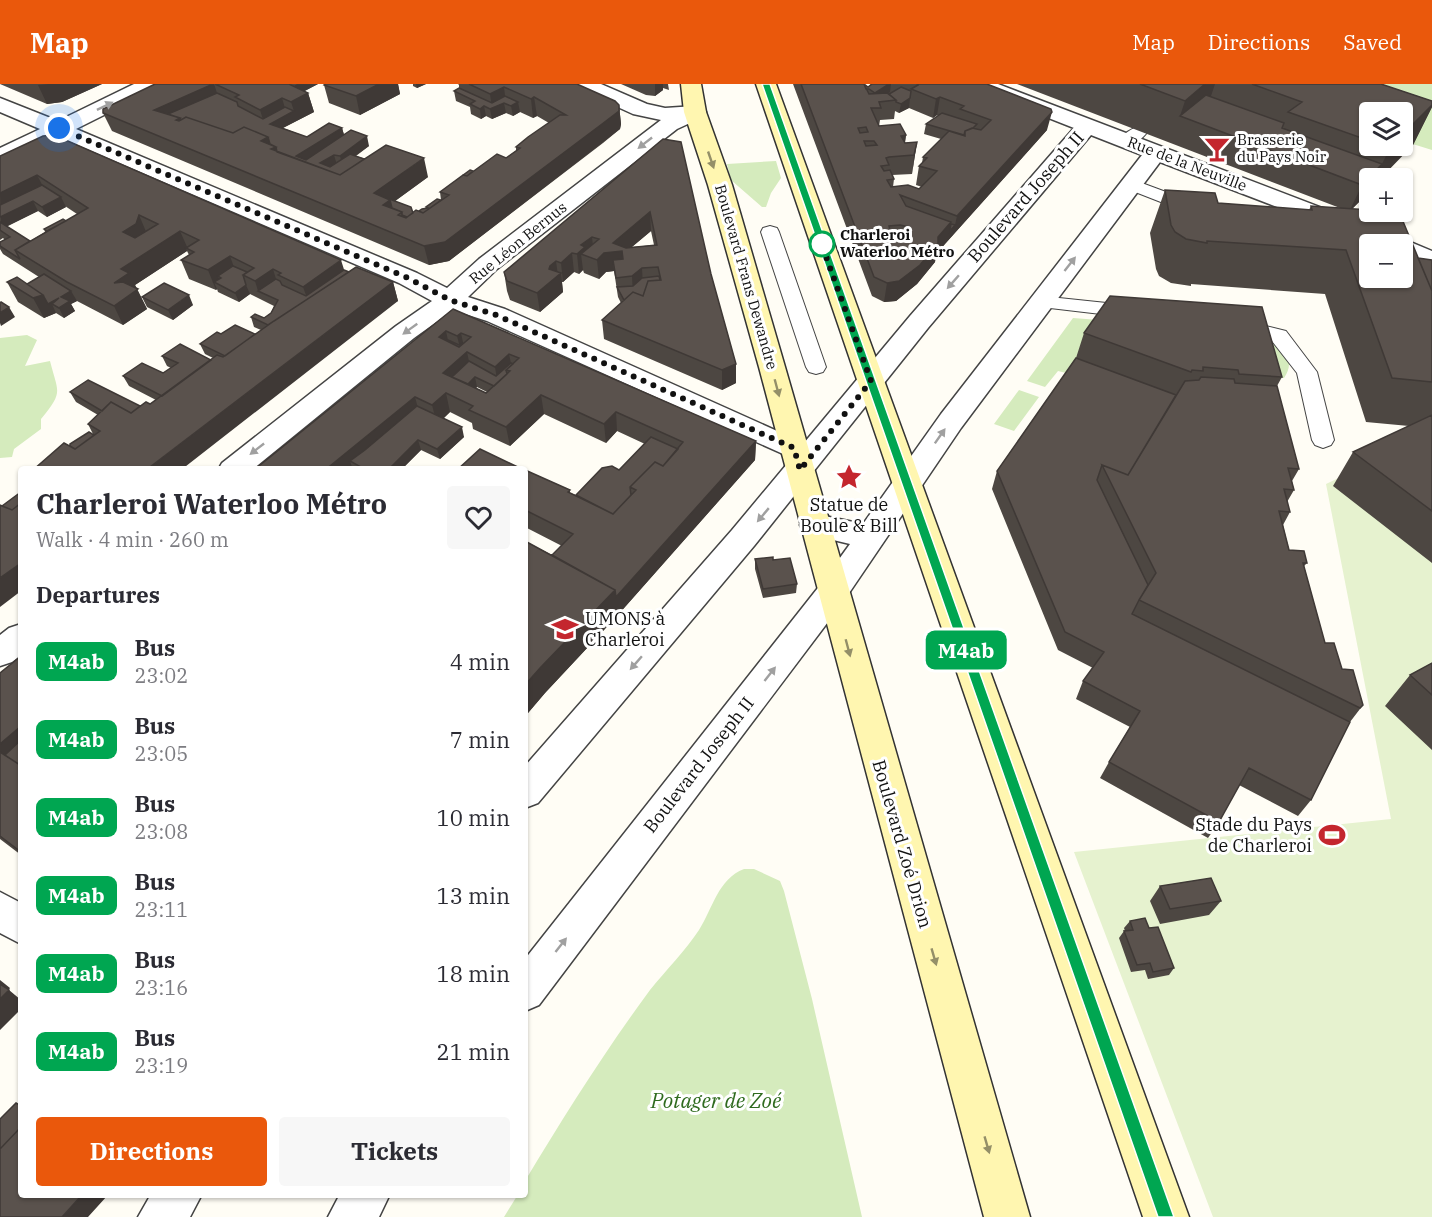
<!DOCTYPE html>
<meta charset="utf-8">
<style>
body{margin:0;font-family:"IBM Plex Serif",serif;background:#f7f7f7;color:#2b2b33;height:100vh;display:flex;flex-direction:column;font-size:22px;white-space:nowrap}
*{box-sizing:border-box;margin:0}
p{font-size:20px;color:#7c7c81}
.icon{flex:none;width:33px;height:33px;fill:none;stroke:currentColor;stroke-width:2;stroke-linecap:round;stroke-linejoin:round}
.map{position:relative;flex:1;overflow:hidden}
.sheet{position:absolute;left:18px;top:382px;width:510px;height:732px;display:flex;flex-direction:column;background:#fff;border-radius:6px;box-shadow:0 2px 4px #0004}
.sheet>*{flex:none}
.badge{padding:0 12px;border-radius:9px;font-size:21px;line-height:39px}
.buttons{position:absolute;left:1359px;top:18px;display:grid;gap:12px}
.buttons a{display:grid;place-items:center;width:54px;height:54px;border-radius:6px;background:#fff;box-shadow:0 2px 4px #0004;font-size:30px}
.you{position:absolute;width:30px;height:30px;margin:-15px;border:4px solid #fff;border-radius:50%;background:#1a73e8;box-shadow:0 0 0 9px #1a73e833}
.map>.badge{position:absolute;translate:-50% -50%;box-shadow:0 0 0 3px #fff}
h2{padding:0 18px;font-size:22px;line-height:54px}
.round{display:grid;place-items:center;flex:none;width:63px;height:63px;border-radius:6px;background:#f7f7f7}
.head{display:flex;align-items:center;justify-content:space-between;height:102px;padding:0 18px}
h1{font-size:28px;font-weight:800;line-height:45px}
.primary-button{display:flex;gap:12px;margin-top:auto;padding:12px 18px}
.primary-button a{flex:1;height:69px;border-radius:6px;background:#ea580c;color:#fff;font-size:24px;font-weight:800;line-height:69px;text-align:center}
.primary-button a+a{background:#f7f7f7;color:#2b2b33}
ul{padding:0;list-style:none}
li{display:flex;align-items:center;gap:18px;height:78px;padding:0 18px}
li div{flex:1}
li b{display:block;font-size:22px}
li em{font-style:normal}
li .badge{min-width:66px;font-weight:700;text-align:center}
header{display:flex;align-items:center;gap:36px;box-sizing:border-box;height:84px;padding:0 30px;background:#ea580c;color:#fff}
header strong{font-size:28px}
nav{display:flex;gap:33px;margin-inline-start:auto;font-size:21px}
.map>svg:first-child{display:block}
</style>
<header>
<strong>Map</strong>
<nav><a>Map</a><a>Directions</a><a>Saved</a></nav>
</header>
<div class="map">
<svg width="1432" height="1133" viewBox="0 0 1432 1133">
<rect width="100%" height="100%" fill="#fffdf5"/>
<path fill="#d5ebbd" d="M1295,0H1432V66L1403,57L1402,28H1370Z
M776,77L781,94L771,109L766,123H762L731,96L727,80Z
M1073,234L1256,248C1274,258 1300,271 1284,294L1260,292L1066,289L1058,287L1045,303L1027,297Z
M27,251L37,256L25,282L50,277C58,309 64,307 41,335V345L14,365L12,373L0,374V254Z
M1019,306L1039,313L1014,347L994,340Z
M744,785H754L780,797L784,807L812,915L862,1133H504L517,1112H525V1097C564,1032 605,967 650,906C666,886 685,867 699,846C713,824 718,795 744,785Z"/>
<path fill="#e6f2cf" d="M1432,349V1133H1213L1074,768L1391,735L1326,400Z"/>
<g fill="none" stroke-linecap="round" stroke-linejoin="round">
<g stroke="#444" stroke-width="2">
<path id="lane" d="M1140,42L1146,43L1148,47C1142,56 1132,63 1121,61L1118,57C1123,50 1132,44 1140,42Z
M1131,95L1201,121L1204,125L1201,129H1189L1125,104L1122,100L1125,96Z
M770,142L777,144L779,148L826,283L823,288L816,290L809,288L806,283L761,148L763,144Z
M1040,212L1135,222L1142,224L1145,228L1142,232L1135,234L1033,222L1030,218L1033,214Z
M1237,235L1286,247L1317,288L1334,356L1331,361L1323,364L1315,361L1312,356L1297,289L1272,257L1230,245L1227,241L1230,237Z"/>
</g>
<g stroke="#444" stroke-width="3">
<path id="street" d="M134,0H161L158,4L76,45L417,189L447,204L479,175L661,36L633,30L576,4L573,0H601L647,20L665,24L695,22L703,23L706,28L703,33L677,45L497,185L468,213L505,225L804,359L910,232L1074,44L972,4L969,0H998L1403,155L1432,167V182L1402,173V160H1373L1160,78L961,344L843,518L539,921L525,927V875L821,500L850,460L804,449L800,441L804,433L815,430L863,440L941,330L1142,71L1091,51L928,244L754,462L538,719L525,724V682L732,446L792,374L487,237L453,226L414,254L252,386H218L222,379L396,242L432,217L399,199L59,53L0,80V64L40,45L0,28V14L58,37Z
M21,540V571L12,578L0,582V551L9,544Z
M0,808L21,819V860L0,849Z
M150,1112H201L190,1133H138Z
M339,1112H389L379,1133H328Z"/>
</g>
<g stroke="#333" stroke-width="3">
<path id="secondary" d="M681,0H701L706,28L732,101L785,283L1030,1133H984L759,283L708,101L684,28Z
M756,0H776L1189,1133H1143Z"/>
</g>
<use href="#lane" fill="#fff" fill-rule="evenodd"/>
<use href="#street" fill="#fff" fill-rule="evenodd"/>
<use href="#secondary" fill="#fff6b0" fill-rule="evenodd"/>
</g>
<path fill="#4d4742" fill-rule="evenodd" d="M0,0H102L62,18L47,20Z
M155,0H318L304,7L308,9L314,28L283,44L307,53L342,44L344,51L369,62L356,72L428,93L395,117L413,129L427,124L426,123L441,116L440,108L473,87L506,74L516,67V63L549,39L537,32L533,34L520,28L513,32L506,29L492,35L486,32L481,35L471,30L470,23L456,17L454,7L459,4V1L458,0H577L619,21L621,40L620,45L603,59L449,177L429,181L112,47L103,29Z
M325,0H398L400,10L360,31L329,19L324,1Z
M413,0H426L417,4L413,2Z
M621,0H668L669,6L663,4V6L655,12L646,11Z
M793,0H864L868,3L871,0H987L1047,46L936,170L935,178L917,200L896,217L884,218L872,212ZM909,24L933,34L937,31L938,32L926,40L924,50L941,55L923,73L922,79L919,82L916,101L922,103L919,105L893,103L894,95L892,91L912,90L917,58L905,59L906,51L879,42L880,36L894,35L895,27L899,29Z
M1017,0H1381L1432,17V23L1413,61L1370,94V107L1352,125L1392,135L1418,174L1432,176V479L1333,402L1353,368L1409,342L1366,338L1325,210L1191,200V202L1171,199L1159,192L1156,185L1150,149L1165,106L1218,119L1309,126L1311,122L1340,124ZM1370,28L1402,62H1370Z
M663,55L711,190L736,280V299L722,306L604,255L602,236L621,219L618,213L614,187L606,188L599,195L584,189L583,186L579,190L574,188L563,198H562L563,208L540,228L510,216L507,207L504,188ZM651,147L654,161L632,163Z
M0,72L349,188L393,198L398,217L70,362L93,350L88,340L98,331L76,318L70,308L140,322L150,320L156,316L129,302L123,292L163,289L171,284L167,282L162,272L211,276L213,274L205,270L200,260L221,250H255L261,246L254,243L251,233L264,234L271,229L274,222L250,210L239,218L218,208L217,205L216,206L189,195L181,176L189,171L187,167L135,201L147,225L123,241L77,217L71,220L75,227L64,234L56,229L44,234L18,218L7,198L27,200L39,193L3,170L0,165V158L5,156L3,154L0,156ZM65,122L77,130L66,137L44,145L45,148L30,157L6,143L38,127L47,133L66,123Z
M142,213L193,221L173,236L147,223Z
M453,225L756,357L755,376L617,532L545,609L528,629V632L525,635V457L552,471L562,462L525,443V386L570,406V409L576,411L619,386L645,360L617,347L606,359L544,330L510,362L473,345L472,339L450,328L444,334L464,353L440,375L421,366L401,386H254ZM477,303L487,308L486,309L476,304Z
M1084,249L1282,293L1277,302L1299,385L1292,397L1294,406L1287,418L1290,428L1283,441L1289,466L1307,479L1304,482L1325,559L1363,621L1350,638L1311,716L1298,732L1239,701L1219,738L1208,754L1100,694L1109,678L1130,643L1076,615L1083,597L1093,584L1058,566L992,405L997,387L1076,274Z
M755,475L773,476L797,500L796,509L763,514L755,485Z
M21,572V771L0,755V589Z
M1432,579V666L1385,622L1410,591Z
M1160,802L1221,817L1209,831L1160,840L1150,817Z
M1130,837L1149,844L1174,884L1169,891L1148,895L1145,886L1131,888L1119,854L1124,847H1125L1124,844Z"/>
<path fill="#3f3936" d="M49,0H102L62,18L47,20L38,1Z
M213,0H214L220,18L177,38L154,26Z
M297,0H318L303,8L287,7Z
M379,0H398L400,10L360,31L356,12Z
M416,0H426L417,4Z
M655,0H663V6L655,12Z
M889,0H891L890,8L874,19L875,10Z
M1205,0H1215L1205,30L1180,32L1185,17Z
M504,3L506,20L504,19L506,29L492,35L490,25L492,24L490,10Z
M308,9L314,28L273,49L266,45L260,26L282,14L287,31L294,27L291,18Z
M534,13L537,32L533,34L531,15Z
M940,13L937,31L933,34L936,15Z
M910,14L909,24L899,29L901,20Z
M518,18L520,28L513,32L511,22Z
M619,21L621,40L620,45L449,177L429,181L424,162Z
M1432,21V23L1413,61L1381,94H1370V107L1349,128L1362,101L1382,80L1390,64L1393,62H1402V51Z
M484,22L486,32L481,35L480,25Z
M1052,28L1047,46L936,170L935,178L917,200L896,217L884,218L887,199L938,153L951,138L950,147L955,141L957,132Z
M342,44L345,54L299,81L296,72Z
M906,51L903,70L901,52Z
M367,52L369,62L342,81L340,72Z
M268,53L276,63L280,77L261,57Z
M917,58L914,77L912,90L914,71Z
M334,71L337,81L323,89L320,79Z
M424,74L428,93L391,120L394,135L374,109Z
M37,91L47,110L33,117L38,127L1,145L0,109Z
M61,113L66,123L47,133L42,123Z
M650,128L651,147L622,171V167L623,186L613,176L614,187L606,188L599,195L597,176L613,159Z
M139,131L147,150L144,159L123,148Z
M180,147L188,165L186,164L187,167L135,201L147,225L123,241L114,222V199L121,185Z
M592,153L594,172L581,170L583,186L579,190L577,170L581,161Z
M572,169L574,188L563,198L561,179Z
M230,172L237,192L221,194L218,192L222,202L214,198L217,205L216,206L208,186Z
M341,176L347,195L310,222L303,203Z
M556,177L558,192L561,189L563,208L540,228L537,209L550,182Z
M642,184L643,204L633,212L632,192Z
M273,185L279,205L258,207L255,197Z
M393,198L398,217L181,386H146Z
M246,201L250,210L239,218L235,209Z
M71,207L77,217L71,220L75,227L64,234L59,224L52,220L56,229L44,234L33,214L43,211L61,213Z
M189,211L193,221L173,236L168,226Z
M9,223L15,233L1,242L0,239V229Z
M446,247L450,266L439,253Z
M461,249L465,268L462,271L457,252Z
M467,268L471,287L453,303L443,289Z
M509,270L513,289L506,286L498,302L495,283Z
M736,280V299L722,306V286Z
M475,293L477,303L463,317L461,307Z
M446,309L450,328L437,340L432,321Z
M541,311L544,330L510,362L506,343Z
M415,313L420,332L350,377L353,386H325Z
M616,328L617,347L606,359L604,340Z
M462,343L464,353L440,375L437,365Z
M418,356L421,366L401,386H388Z
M756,357L755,376L617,532L545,609L528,629V632L525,635V601L540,584Z
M21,479V507L0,523V494Z
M21,642V672H3L0,669V660Z
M0,896L10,904L8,907L0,901Z
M9,906L21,916V925L0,946V915Z
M81,1112H107L88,1133H62Z"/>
<path fill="#5a524d" stroke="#3f3936" stroke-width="1.5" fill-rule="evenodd" d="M155,0H213L154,26L180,34L176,36L179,37L186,33L233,49L244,43L268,53L261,57L276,63L271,65L340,91L386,61L424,74L374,109L390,116L383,121L402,128L398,131L406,134L416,126L423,129L449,111L440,108L463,91L467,92L497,70L506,74L520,64L516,63L528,53L560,31H566L534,13L531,15L504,3L490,10L469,0H577L615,17L619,21V27L602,40L445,158L424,162L103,29V25Z
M215,0H289L308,9L291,18L282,14L260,26L235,13L239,11Z
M325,0H379L356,12L324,1Z
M801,0H864L869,10L887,9L896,16L879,18L881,24H871L879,42L900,40L906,51L901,52L905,59L917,58L914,71L889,73L886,74L889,81L881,82L884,87L890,86L894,95L887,96L891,103L908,101L919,105L937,87L919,82L927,74L923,73L949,47L965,52V47L972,44L981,46L991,36L960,25L964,22L940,13L936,15L911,5L918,1L917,0H987L1051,25L1052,28L957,132L900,111L906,122L951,138L938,153V159L920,181L899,197L887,199L874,193ZM866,43L868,48L860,49L858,44ZM864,57H874L877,61L866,62ZM900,141L909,143L904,147H890L889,142Z
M864,0L868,3L872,0H889L875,9L869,5H866Z
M1140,0H1205L1185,17Z
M1252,0H1381L1432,17V21L1402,51V28H1370V57L1288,28L1302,18Z
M901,3L911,7L910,14L901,20L896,18V16L889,10Z
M459,4L492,19L505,12L518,18L511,22L504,19L490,25L484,22L480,25L470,20L475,17L454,7Z
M217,9L237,18L238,22L263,35L285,23L294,27L270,40L307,53L329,39L342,44L296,72L306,76L351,46L367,52L340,72L334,71L320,79L330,83L350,70L364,75L340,91L277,68L276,63L270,60L268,53L244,43L233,49L186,33L181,36L180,34L168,30Z
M1206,11L1284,39L1282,44L1382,80L1362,101L1180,32Z
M942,29L977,40L973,44L965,47L964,51L926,40Z
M54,51L341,176L303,203L278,191L281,189L273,185L255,197L243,191L254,184L230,172L208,186L181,176L194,168L186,164L199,156L180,147L121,185L129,189L114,199L123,198L138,205L114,222L67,198L15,166L88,124L37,91L0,109V72L43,52ZM139,131L158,140L135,154L123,148L136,140Z
M663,55L681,58L711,190L736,280L722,286L602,236L633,208L643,212L648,197L661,196L658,183L642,184L632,192L616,194L613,176L623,175L622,167L604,169L597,176L581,170L599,155L592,153L581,161L585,163L577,170L572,169L561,179L556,177L550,182L549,185L561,189L537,209L507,197L504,188ZM650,128L657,161L626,164L613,159Z
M1382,62H1393L1390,64Z
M470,86L473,87L467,92L463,91L455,97Z
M42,101L61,113L42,123L33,117L0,133V121Z
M1165,106L1215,109L1218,119L1312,126L1311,122L1370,126V128H1389L1392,135H1402L1432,207V298L1392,294L1346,166L1207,157V159L1186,155L1175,148L1171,141ZM1370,160H1402V194H1370Z
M384,113L411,123L413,129L407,133L402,131V128L392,124L390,116Z
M437,115L441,116L423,129L419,127L422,125L428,124L426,123Z
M63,135L66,137L47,147L44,145Z
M0,138L30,157L15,166L20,175L0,162V158L10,153L0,146Z
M951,140L955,141L950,147Z
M1418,174L1432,176V207Z
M233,182L247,188L243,191L246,201L235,209L214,198L221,194L218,192Z
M356,183L393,198L146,386H33L64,359L75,365L100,347L88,340L111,318L131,329L146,318L150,320L217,271L223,273L274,237Z
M344,186L349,188L268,241L251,233L255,230L264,234L271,229L278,216L258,207L276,195L280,197L282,201L306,212Z
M44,190L71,207L61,213L70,217L59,224L52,220L59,214L48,220L43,211L27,200Z
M659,192L660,196L648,197L643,212L633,208L624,216L617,203L633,202L642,194Z
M17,193L43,211L33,214L7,198Z
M164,199L189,211L168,226L142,213Z
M1110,212L1262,223L1282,293L1239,290L1238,286L1203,283V287L1192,286L1191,288L1084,249Z
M1,218L9,223L0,229V219Z
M453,225L756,357L616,513L615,506L552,471L573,450L525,426V386L570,406L568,408L613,430L636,406L630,403L655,378L663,382L683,358L616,328L604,340L541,311L506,343L469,326L473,322L446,309L432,321L415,313L325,386H254ZM446,247L457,252L461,249L471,253L459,263L439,253ZM467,268L495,283L509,270L519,274L506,286L510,287L486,309L443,289Z
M235,241L255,250L225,272L200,260L217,248L221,250Z
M448,256L459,261L464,259L459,263L447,257Z
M180,260L211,276L162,312L123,292L142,279L163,289L178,279L162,272Z
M1076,274L1176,311L1128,391L1102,381L1097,396L1148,501L1139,516L1132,530L1350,638L1311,716L1249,684L1219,738L1109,678L1140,627L1083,597L1104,568L1065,548L997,387Z
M469,277L496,292L511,279L513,280L506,286L507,290L494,302L475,293L468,300L452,293Z
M1201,293L1234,295L1235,299L1277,302L1299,385L1288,384L1294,406L1284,405L1290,428L1279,427L1289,466L1304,467L1307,479H1303L1325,559H1334L1342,585L1353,586L1363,621L1360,624L1139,516L1156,489L1102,381L1128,391L1185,297L1199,296Z
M88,296L140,322L131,329L111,318L102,327L70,308Z
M417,322L462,343L437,365L418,356L388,386H366L350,377L365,366Z
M1432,331V427L1353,368Z
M89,348L94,351L75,365L70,362V360Z
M651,353L678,365L663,382L655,378L630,403L631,411L613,430L576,411L602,384L612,382L619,386Z
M480,365L524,386H457Z
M21,408V419L12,426L2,422Z
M21,419V479L0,494V421L12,426Z
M525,457L615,506L540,584L525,601Z
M773,473V476L790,474L797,500L763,505L755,475Z
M21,572V642L0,660V589Z
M1432,579V611L1410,591Z
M21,656V680L20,681L5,671Z
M0,668L20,681L21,680V768L0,752Z
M1211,794L1221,817L1170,825L1160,802Z
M1145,834L1149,844L1158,843L1174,884L1153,888L1150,879L1137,881L1124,847L1133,846L1130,837Z
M0,900L9,906L0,915Z
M16,1019L21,1022V1043L0,1065V1035Z
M21,1043V1112H81L62,1133H0V1065Z"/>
<defs><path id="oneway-solid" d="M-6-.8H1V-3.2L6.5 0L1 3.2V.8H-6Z" transform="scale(1.5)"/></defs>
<g fill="#a0a0a0">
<use href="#oneway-solid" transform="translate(105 22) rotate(-26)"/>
<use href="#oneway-solid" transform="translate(645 59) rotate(142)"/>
<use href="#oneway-solid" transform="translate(1070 180) rotate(-52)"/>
<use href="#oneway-solid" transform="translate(953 198) rotate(131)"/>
<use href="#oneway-solid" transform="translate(410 245) rotate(144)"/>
<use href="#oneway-solid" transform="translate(940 352) rotate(-55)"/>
<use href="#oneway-solid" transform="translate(257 365) rotate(142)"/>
<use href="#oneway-solid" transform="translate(763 431) rotate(130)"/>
<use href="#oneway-solid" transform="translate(636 579) rotate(131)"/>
<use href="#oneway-solid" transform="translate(770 590) rotate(-52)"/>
<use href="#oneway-solid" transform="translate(561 861) rotate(-52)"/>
</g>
<g fill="#948f68">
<use href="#oneway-solid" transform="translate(711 76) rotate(71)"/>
<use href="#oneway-solid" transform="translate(777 304) rotate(75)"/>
<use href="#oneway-solid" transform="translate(848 564) rotate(75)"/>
<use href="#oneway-solid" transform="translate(934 873) rotate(74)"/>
<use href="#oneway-solid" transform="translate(987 1061) rotate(74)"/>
</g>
<path fill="#00a651" stroke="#fff" stroke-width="1.5" d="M762,0H770L1174,1133H1158Z"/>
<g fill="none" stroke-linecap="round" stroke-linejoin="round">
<path stroke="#111" stroke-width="6" stroke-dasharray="0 10.8" d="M59,44L408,194L450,216L496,231L776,356L794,364L800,386L871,297L820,156L822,160"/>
</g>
<defs>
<g id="bar-bare" transform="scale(2.07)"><path d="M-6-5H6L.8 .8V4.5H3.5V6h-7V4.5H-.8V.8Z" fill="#c4262e" stroke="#fff" stroke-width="2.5" paint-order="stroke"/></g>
<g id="sight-bare" transform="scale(2.07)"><path d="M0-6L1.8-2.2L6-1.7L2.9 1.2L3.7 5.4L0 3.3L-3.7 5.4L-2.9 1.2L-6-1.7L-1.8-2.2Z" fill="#c4262e" stroke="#fff" stroke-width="2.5" paint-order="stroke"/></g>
<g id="university-bare" transform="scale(2.07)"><path d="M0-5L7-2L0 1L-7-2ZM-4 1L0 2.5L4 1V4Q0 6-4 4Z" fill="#c4262e" stroke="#fff" stroke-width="2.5" paint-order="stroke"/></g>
<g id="stadium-bare" transform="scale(2.07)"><path d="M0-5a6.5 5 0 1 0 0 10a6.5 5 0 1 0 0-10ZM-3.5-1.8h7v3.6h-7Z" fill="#c4262e" stroke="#fff" stroke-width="2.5" paint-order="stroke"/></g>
</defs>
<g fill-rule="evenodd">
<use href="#bar-bare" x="1217" y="65"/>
<use href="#sight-bare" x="849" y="393"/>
<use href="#university-bare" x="565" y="545"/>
<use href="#stadium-bare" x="1332" y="751"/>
</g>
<circle fill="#fff" stroke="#00a651" stroke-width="3" cx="822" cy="160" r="12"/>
<g text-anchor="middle" stroke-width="6" stroke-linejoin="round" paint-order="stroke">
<g font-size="15" fill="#111" stroke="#fff" text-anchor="start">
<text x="1237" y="61">Brasserie<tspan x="1237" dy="17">du Pays Noir</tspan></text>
</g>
<g font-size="15" fill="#111" stroke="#fff">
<text transform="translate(1187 80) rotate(21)" y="5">Rue de la Neuville</text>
<text transform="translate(518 159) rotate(-39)" y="5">Rue Léon Bernus</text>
<text transform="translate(746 193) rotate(74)" y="5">Boulevard Frans Dewandre</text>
</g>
<g font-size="15" font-weight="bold" fill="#111" stroke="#fff" text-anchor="start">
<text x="840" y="156">Charleroi<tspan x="840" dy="17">Waterloo Métro</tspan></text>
</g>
<g font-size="18" fill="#111" stroke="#fff">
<text transform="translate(1026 113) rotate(-49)" y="6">Boulevard Joseph II</text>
<text transform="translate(699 681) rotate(-52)" y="6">Boulevard Joseph II</text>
<text transform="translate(902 760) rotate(74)" y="6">Boulevard Zoé Drion</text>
</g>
<g font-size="18" fill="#111" stroke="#fff">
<text x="849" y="427">Statue de<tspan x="849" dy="21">Boule &amp; Bill</tspan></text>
<text x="585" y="541" text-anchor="start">UMONS à<tspan x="585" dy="21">Charleroi</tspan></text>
<text x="1312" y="747" text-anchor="end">Stade du Pays<tspan x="1312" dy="21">de Charleroi</tspan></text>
</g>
<g font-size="21" font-style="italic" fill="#2f6b1f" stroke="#fff">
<text x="716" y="1024">Potager de Zoé</text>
</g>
</g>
</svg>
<div class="buttons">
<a><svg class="icon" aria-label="layers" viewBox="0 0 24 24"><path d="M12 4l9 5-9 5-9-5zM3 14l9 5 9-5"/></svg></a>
<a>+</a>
<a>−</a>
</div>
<div class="you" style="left:59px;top:44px"></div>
<b class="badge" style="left:966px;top:566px;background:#00a651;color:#fff">M4ab</b>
<section class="sheet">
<div class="head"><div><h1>Charleroi Waterloo Métro</h1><p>Walk · 4 min · 260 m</p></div><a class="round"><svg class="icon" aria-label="heart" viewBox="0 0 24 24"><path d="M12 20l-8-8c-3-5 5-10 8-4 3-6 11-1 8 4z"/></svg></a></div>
<h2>Departures</h2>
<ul>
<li><span class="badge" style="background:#00a651;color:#fff">M4ab</span><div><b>Bus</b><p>23:02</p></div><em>4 min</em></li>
<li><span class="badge" style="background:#00a651;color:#fff">M4ab</span><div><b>Bus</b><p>23:05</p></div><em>7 min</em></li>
<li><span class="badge" style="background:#00a651;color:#fff">M4ab</span><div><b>Bus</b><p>23:08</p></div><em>10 min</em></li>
<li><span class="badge" style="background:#00a651;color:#fff">M4ab</span><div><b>Bus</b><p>23:11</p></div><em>13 min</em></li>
<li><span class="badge" style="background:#00a651;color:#fff">M4ab</span><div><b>Bus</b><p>23:16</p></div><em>18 min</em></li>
<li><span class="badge" style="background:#00a651;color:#fff">M4ab</span><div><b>Bus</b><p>23:19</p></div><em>21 min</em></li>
</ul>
<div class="primary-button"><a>Directions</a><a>Tickets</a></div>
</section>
</div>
